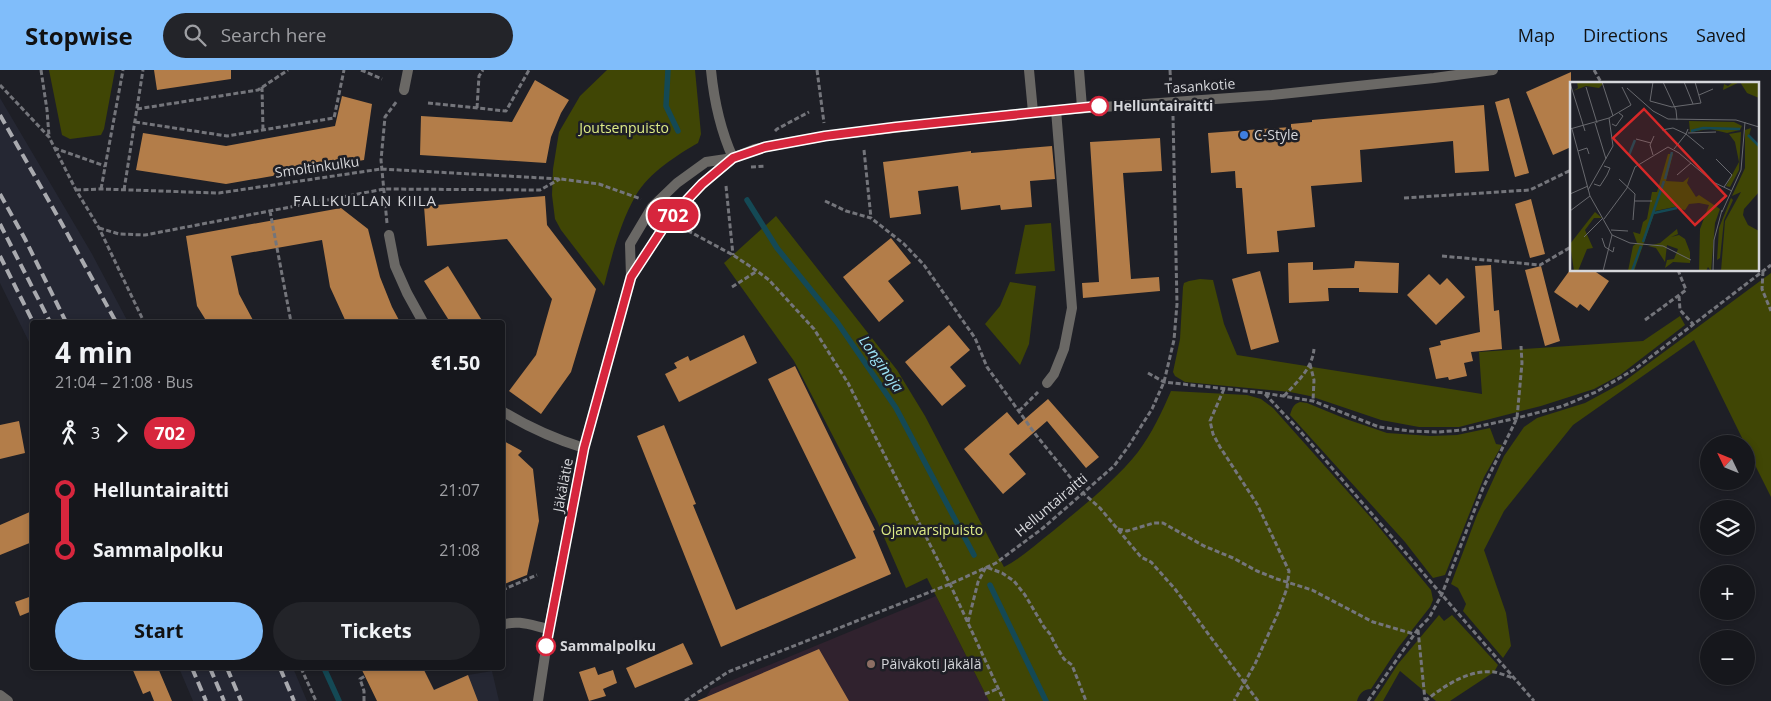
<!DOCTYPE html>
<meta charset="utf-8">
<style>
body{margin:0;font-family:"Open Sans",sans-serif;background:#232429;color:#f1f3f6;height:100vh;display:flex;flex-direction:column;font-size:19px;white-space:nowrap}
*{box-sizing:border-box;margin:0}
p{font-size:16px;color:#9e9fa3}
.icon{flex:none;width:28px;height:28px;fill:none;stroke:currentColor;stroke-width:2;stroke-linecap:round;stroke-linejoin:round}
.map{position:relative;flex:1;overflow:hidden}
.panel{position:absolute;left:30px;top:250px;width:475px;height:350px;display:flex;flex-direction:column;background:#16171c;border-radius:5px;box-shadow:0 2px 8px #0003,0 0 0 1px #35363b}
.panel>*{flex:none}
.badge{padding:0 10px;border-radius:16px;font-size:18px;line-height:32px}
.needle{width:32px;rotate:313deg}
.fabs{position:absolute;left:1700px;top:365px;display:grid;gap:10px}
.fabs a{display:grid;place-items:center;width:55px;height:55px;border-radius:50%;background:#16171c;box-shadow:0 2px 8px #0003,0 0 0 1px #35363b;font-size:25px}
.map>.badge{position:absolute;translate:-50% -50%;box-shadow:0 0 0 2px #fff}
.legs{display:flex;align-items:center;gap:8px;height:55px;padding:0 25px;font-size:16px}
.legs p{margin-inline-start:auto}
.summary{display:flex;align-items:center;justify-content:space-between;height:85px;padding:0 25px}
h1{font-size:28px;font-weight:700;line-height:38px}
.primary-button{display:flex;gap:10px;margin-top:auto;padding:10px 25px}
.primary-button a{flex:1;height:58px;border-radius:30px;background:#80bdfa;color:#111;font-size:20px;font-weight:700;line-height:58px;text-align:center}
.primary-button a+a{background:#232429;color:#f1f3f6}
ul{padding:0 25px;list-style:none}
li{display:flex;align-items:center;gap:18px;height:60px;font-size:19px}
li i{display:grid;place-items:center;width:8px;height:100%;margin:0 6px;background:currentColor}
li i::after{content:'';width:12px;height:12px;margin:-6px;border:4px solid;border-radius:50%;background:#16171c}
li p{margin-inline-start:auto}
li:first-child i{background:linear-gradient(#0000 50%,currentColor 0)}
li:last-child i{background:linear-gradient(currentColor 50%,#0000 0)}
header{display:flex;align-items:center;gap:30px;box-sizing:border-box;height:70px;padding:0 25px;background:#80bdfa;color:#111}
header strong{font-size:24px}
nav{display:flex;gap:28px;margin-inline-start:auto;font-size:18px}
.search{width:350px;height:45px;background:#232429;display:flex;align-items:center;gap:12px;box-sizing:border-box;padding:0 18px;border-radius:28px;color:#9e9fa3;font-size:19px}
.map>svg:first-child{display:block}
</style>
<header>
<strong>Stopwise</strong>
<div class="search"><svg class="icon" aria-label="search" viewBox="0 0 24 24"><circle cx="10" cy="10" r="6"/><path d="M15 15l6 6"/></svg>Search here</div>
<nav><a>Map</a><a>Directions</a><a>Saved</a></nav>
</header>
<div class="map">
<svg width="1771" height="631" viewBox="0 0 1771 631">
<rect width="100%" height="100%" fill="#1e1f26"/>
<path fill="#252733" d="M0,28L92,184L128,252H32V278L0,213Z
M179,598H293L307,631H193Z
M492,601L499,631H407L468,605Z"/>
<path fill="#30222e" d="M936,526L989,631H701L705,629L711,619Z"/>
<path fill="#404605" d="M49,0H115L104,59L101,65L70,69L62,65Z
M607,0H695L701,64L698,73C677,85 649,103 636,125C620,153 612,185 604,216L561,160L555,149L552,125L553,99L559,62L580,26Z
M776,146L897,300L925,346L1004,497C1022,488 1037,473 1053,461C1083,436 1114,412 1138,382C1152,363 1162,342 1171,321L1247,325L1261,329L1273,338L1373,450L1431,520L1433,530L1430,537L1398,578L1371,619C1363,619 1359,624 1357,631H989L927,508L906,518L877,451L794,291L724,193Z
M1051,153L1055,201L1015,204L1025,155Z
M1771,203V427L1746,377V374H1745L1694,270L1573,355L1504,441L1484,480L1506,543L1511,576L1503,588L1463,541L1466,534L1458,518L1451,514L1477,445L1504,386L1524,357L1537,348L1585,333L1622,313Z
M1200,209L1213,210L1224,254L1237,285L1482,324L1479,282L1643,271L1680,246L1685,255L1620,305L1594,319L1541,336L1459,357H1419L1381,350L1310,326L1290,322L1185,312L1175,306L1173,302L1180,269L1183,217L1184,213L1189,211Z
M1010,212L1036,216L1029,274L1020,295L985,254L1000,236Z
M1300,332L1307,333L1346,349L1387,363L1431,366L1457,365L1490,358L1496,374L1502,375L1484,407L1445,505L1433,508L1405,472L1290,345C1292,339 1293,334 1300,332Z
M1439,545L1444,551L1452,545L1498,595L1494,602L1450,631H1436L1400,601L1383,631H1374L1398,594Z"/>
<g fill="none" stroke-linecap="round" stroke-linejoin="round">
<path stroke="#144955" stroke-width="5.5" d="M668,0L666,36L678,61
M747,130L777,178L837,252L896,338L974,485
M990,515L1046,631
M324,598L339,631"/>
</g>
<path fill="#b37d49" d="M154,0H231V9L157,20Z
M1571,2V77L1553,85L1526,22Z
M535,10L569,30L561,43L551,67L546,93L420,85L421,46L512,52Z
M342,26L372,34L364,90L226,114L136,100L143,63L226,76L335,56Z
M1509,28L1529,103L1515,107L1495,32Z
M1484,35L1489,101L1455,103L1453,71L1360,80L1362,112L1311,116L1315,157L1277,161L1279,182L1247,184L1242,118H1236L1235,101L1211,103L1208,63L1291,57V54L1312,52V50Z
M1160,68L1162,101L1123,103L1131,209L1159,207L1160,221L1083,228L1082,213L1099,212L1090,72Z
M1052,76L1055,109L1030,111L1032,137L1001,140L1000,135L961,140L958,116L918,121L921,144L890,148L883,92L971,81V83Z
M545,126L547,155L596,219L571,302L541,344L509,321L536,285L552,229L507,169L427,176L424,136Z
M1531,129L1545,184L1530,188L1515,134Z
M341,138L368,159L380,207L392,237L400,252H346L330,217L322,170L231,186L239,224L254,252H207L197,236L186,166Z
M891,168L911,193L888,211L904,231L879,252L843,207Z
M1355,191L1399,193L1398,223L1359,222V218H1328L1329,231L1289,233L1288,193L1313,192V200L1354,198Z
M1491,195L1494,241L1499,240L1502,279L1471,282L1473,291L1464,293L1467,306L1449,310L1448,307L1436,309L1429,278L1441,275L1440,271L1480,262L1475,196Z
M448,196L483,252H450L424,211Z
M1541,196L1560,271L1545,276L1525,200Z
M1570,200H1593L1609,211L1589,241L1580,234L1577,238L1554,222Z
M1260,201L1279,272L1251,280L1232,209Z
M1429,204L1440,215L1447,208L1465,227L1436,255L1407,225Z
M949,255L970,280L950,297L966,316L942,336L905,292Z
M744,265L757,293L679,332L665,304L677,298L674,293L688,286L690,291Z
M795,296L875,460L873,461L891,504L721,577L637,366L664,355L696,434L693,435L736,540L856,488L768,309Z
M1048,329L1099,387L1086,398L1047,351L1009,384L1026,404L1003,424L964,379L1007,342L1018,355Z
M19,351L25,383L0,389V355Z
M502,370L522,381L518,385L533,399L539,451L527,505L502,515Z
M32,441V472L0,485V455Z
M32,526V541L20,546L15,532Z
M683,573L693,594L635,618L626,598Z
M819,579L849,631H697Z
M595,597L598,605L613,600L617,613L603,619L606,626L589,631L579,602Z
M132,598H158L172,631H154L150,621L143,624Z
M361,598H423L434,620L468,605L478,631H377Z"/>
<g fill="none" stroke-linecap="round" stroke-linejoin="round">
<path stroke="#74757b" stroke-width="3" stroke-dasharray="5 2.5" stroke-linecap="butt" d="M41,0L47,40L49,66
M361,0L382,9
M817,0L824,53
M1170,0L1171,20
M1594,0L1602,14
M0,15L49,67L76,120L99,158L144,252
M262,17L263,60
M428,33L506,41L529,0
M477,38L479,6L483,0
M137,39L258,20L288,0
M135,52L227,66L334,48L344,0
M775,61L777,59L809,42
M54,78L105,96
M864,80L871,148
M751,97L766,96
M726,116L733,185
M101,119L123,0
M76,120L101,119L219,123L381,99L561,109L599,114L641,129
M124,120L143,0
M1404,128L1530,120L1571,100
M825,131L846,141L871,148L904,174L924,195L975,268L987,297L1036,365L1083,423L1100,438L1141,487L1151,492L1175,519L1258,631
M270,141L291,252
M387,153L381,90L385,47L397,31
M681,157L733,185L757,201L769,210L814,259L848,313L950,514L1004,631
M99,158L119,164L145,165L384,119L540,120L560,109
M1442,186L1540,195L1571,177
M1763,201L1762,219L1771,241
M732,217L757,201
M1679,226L1680,240L1693,254
M1645,250L1686,220L1678,200
M1310,294L1314,310L1313,331
M1148,303L1164,312L1264,323L1313,331L1379,357L1410,361L1439,362L1462,360L1517,348L1563,336L1596,322L1635,299L1771,195
M1224,319L1210,351L1213,364L1220,377L1257,434L1289,501L1287,518L1278,543L1255,594L1234,631
M1265,324L1300,361L1534,631
M1284,326C1297,312 1312,299 1314,279
M1019,341L1038,322
M1118,459L1127,461L1154,453H1163L1204,476L1233,488L1257,501L1277,509L1312,520L1373,552L1414,564
M502,520L537,505
M968,552L978,512L986,497L1002,503L1014,511L1025,525L1044,557L1050,564L1056,576L1064,589L1072,595L1086,631
M1418,560L1425,630
M301,598L316,631
M985,624L999,618
M364,631V621L360,609L365,606
M685,631L728,602L950,514L996,493L1043,458L1114,396L1128,377L1152,339L1164,312L1174,270L1177,234L1173,46
M1368,631L1418,559L1429,548L1442,524L1483,418L1517,348L1522,293L1521,276
M1425,631C1444,616 1469,599 1494,602C1500,603 1507,606 1513,608"/>
<path stroke="#6a6865" stroke-width="10" d="M1029,0L1033,42
M1079,0L1082,37
M1047,313L1054,304L1064,279L1072,238L1056,40
M502,555C518,549 533,556 549,559"/>
<path stroke="#6a6865" stroke-width="10" d="M711,0C714,31 720,59 733,88
M404,20L408,0
M389,165L395,196L407,223L423,252
M631,207L630,174L652,137L677,113L706,92L733,88L755,79L825,66L1033,42L1272,25L1434,8L1493,0
M502,341C528,357 555,369 584,378
M0,625L8,631
M538,631L549,559L584,378L631,207L669,149L702,115L732,89"/>
<path stroke="#a9aaaf" stroke-width="4" stroke-dasharray="10 5" stroke-linecap="butt" d="M0,45L62,154L116,252
M0,124L25,169L66,252
M0,154L50,252
M0,186L33,252
M192,598L206,631
M210,598L224,631
M227,598L241,631
M280,598L294,631"/>
</g>
<g fill="none" stroke-linecap="round" stroke-linejoin="round">
<g stroke="#fff" stroke-width="11">
<path id="line-1" d="M546,576L584,378L631,207L669,149L702,114L733,88L765,77L825,66L896,57L1099,36"/>
</g>
<use href="#line-1" stroke="#d7263d" stroke-width="8"/>
</g>
<g fill="#fff" stroke="#d7263d" stroke-width="2.5">
<circle cx="1099" cy="36" r="9"/>
<circle cx="546" cy="576" r="9"/>
</g>
<circle fill="#3f7fe0" stroke="#1e1f26" stroke-width="2" cx="1244" cy="65" r="5"/>
<circle fill="#8d6e63" stroke="#1e1f26" stroke-width="2" cx="871" cy="594" r="5"/>
<g text-anchor="middle" stroke-width="5" stroke-linejoin="round" paint-order="stroke">
<g font-size="14" fill="#d6d7db" stroke="#1e1f26">
<text transform="translate(1200 16) rotate(-4)" y="5">Tasankotie</text>
<text transform="translate(317 97) rotate(-8)" y="5">Smoltinkulku</text>
<text transform="translate(563 415) rotate(-79)" y="5">Jäkälätie</text>
<text transform="translate(1051 435) rotate(-40)" y="5">Helluntairaitti</text>
</g>
<g font-size="14" font-weight="bold" fill="#d6d7db" stroke="#1e1f26" text-anchor="start">
<text x="1113" y="41">Helluntairaitti</text>
<text x="560" y="581">Sammalpolku</text>
</g>
<g font-size="14" fill="#deeb86" stroke="#1e1f26">
<text x="624" y="63">Joutsenpuisto</text>
<text x="932" y="465">Ojanvarsipuisto</text>
</g>
<g font-size="14" fill="#d6d7db" stroke="#1e1f26" text-anchor="start">
<text x="1254" y="70">C-Style</text>
<text x="881" y="599">Päiväkoti Jäkälä</text>
</g>
<g font-size="15" letter-spacing="1" fill="#d6d7db" stroke="#1e1f26">
<text x="365" y="136">FALLKULLAN KIILA</text>
</g>
<g font-size="15" font-style="italic" fill="#9be2f5" stroke="#1e1f26">
<text transform="translate(881 294) rotate(55)" y="5">Longinoja</text>
</g>
</g>
<g transform="translate(1570 12)">
<rect width="189" height="189" fill="#1e1f26"/>
<path d="M7,0H31L33,2L29,6L16,4L3,9L8,6ZM163,0H189V16L177,11L170,0L153,8L154,2L158,4ZM119,39L164,40L172,44L170,48L157,51L140,47L120,50ZM181,46L179,54L189,64V110L174,127L173,133L178,143L189,149V189H151L155,139L171,110L162,114L175,86V48ZM171,50L169,88L160,105L156,104L169,80L165,60L159,52ZM98,72H103L96,99L113,100L119,95L117,101L126,115L129,113L150,127L145,141L141,189L138,185L136,189H129L130,147L139,123L129,121L119,122L115,128L109,127V124L85,129L64,189H58L63,164L67,161L63,150L70,152L73,140L77,137L82,110H87ZM161,116L163,118L154,138L150,176L147,178L149,146ZM25,130L32,136H24L15,148L23,166L17,167L8,189H4L0,162ZM107,147L108,152L101,155L109,153L115,157L120,170V181L103,180L95,186L97,178L104,177L108,167L97,163L95,180L86,166L78,164L90,161Z" fill="#404605"/>
<path fill="none" stroke="#144955" stroke-width="2.5" d="M121,49L133,46L170,47M178,53L189,64M59,73L65,58M95,97L102,70M84,131L107,126M73,160L94,99M62,189L71,164"/>
<path fill="none" stroke="#68696e" stroke-width="1" d="M32,0L43,34M83,0L80,19L102,25L131,21L125,0M93,0L106,28L107,38M114,0L123,22M0,1L15,49M16,5L27,41M57,6L83,29L98,37L166,38L189,45M129,13L143,7M25,41L36,77M42,42L46,44L53,34L49,31M0,47L39,36L61,23L52,5M2,47L20,114L42,153M92,48L103,46L116,52L118,47M118,51L146,50M66,57L81,61M104,67L116,52L134,67M8,69L17,66L19,72M83,73L80,63L84,54M146,77L162,93L154,105M107,93L121,81M49,97L65,112L63,138M24,102L30,104L37,93L40,86L34,84M18,108L43,64L39,36M0,112L18,104M65,119H82M0,129L20,114M152,130L171,88L175,40M34,137L57,106L65,85L98,65L109,71L143,100L162,109M41,148L58,149M42,153L60,161L93,164L121,178M14,155L33,136M32,156L35,165L43,170L44,165M33,189L42,153M143,189L144,158L152,128"/>
<path fill="#d62828" fill-opacity="0.15" stroke="#d62828" stroke-width="2.5" d="M74,27L156,114L125,143L43,56Z"/>
<rect width="189" height="189" fill="none" stroke="#d6d7db" stroke-width="2.5"/>
</g>
</svg>
<div class="fabs">
<a><svg class="needle" viewBox="-14 -14 28 28"><path d="M0-13l5 13h-10z" fill="#e53935"/><path d="M0 13l5-13h-10z" fill="#9e9fa3"/></svg></a>
<a><svg class="icon" aria-label="layers" viewBox="0 0 24 24"><path d="M12 4l9 5-9 5-9-5zM3 14l9 5 9-5"/></svg></a>
<a>+</a>
<a>−</a>
</div>
<b class="badge" style="left:673px;top:145px;background:#d7263d;color:#fff">702</b>
<section class="panel">
<div class="summary"><div><h1>4 min</h1><p>21:04 – 21:08 · Bus</p></div><b>€1.50</b></div>
<div class="legs"><svg class="icon" aria-label="walk" viewBox="0 0 24 24"><circle cx="13" cy="4" r="2"/><path d="M13 8l-2 6 4 7M11 14l-3 7M7 12l3-4h3l4 4"/></svg>3<svg class="icon" aria-label="forward" viewBox="0 0 24 24"><path d="M9 5l7 7-7 7"/></svg><b class="badge" style="background:#d7263d;color:#fff">702</b></div>
<ul>
<li><i style="color:#d7263d"></i><b>Helluntairaitti</b><p>21:07</p></li>
<li><i style="color:#d7263d"></i><b>Sammalpolku</b><p>21:08</p></li>
</ul>
<div class="primary-button"><a>Start</a><a>Tickets</a></div>
</section>
</div>
